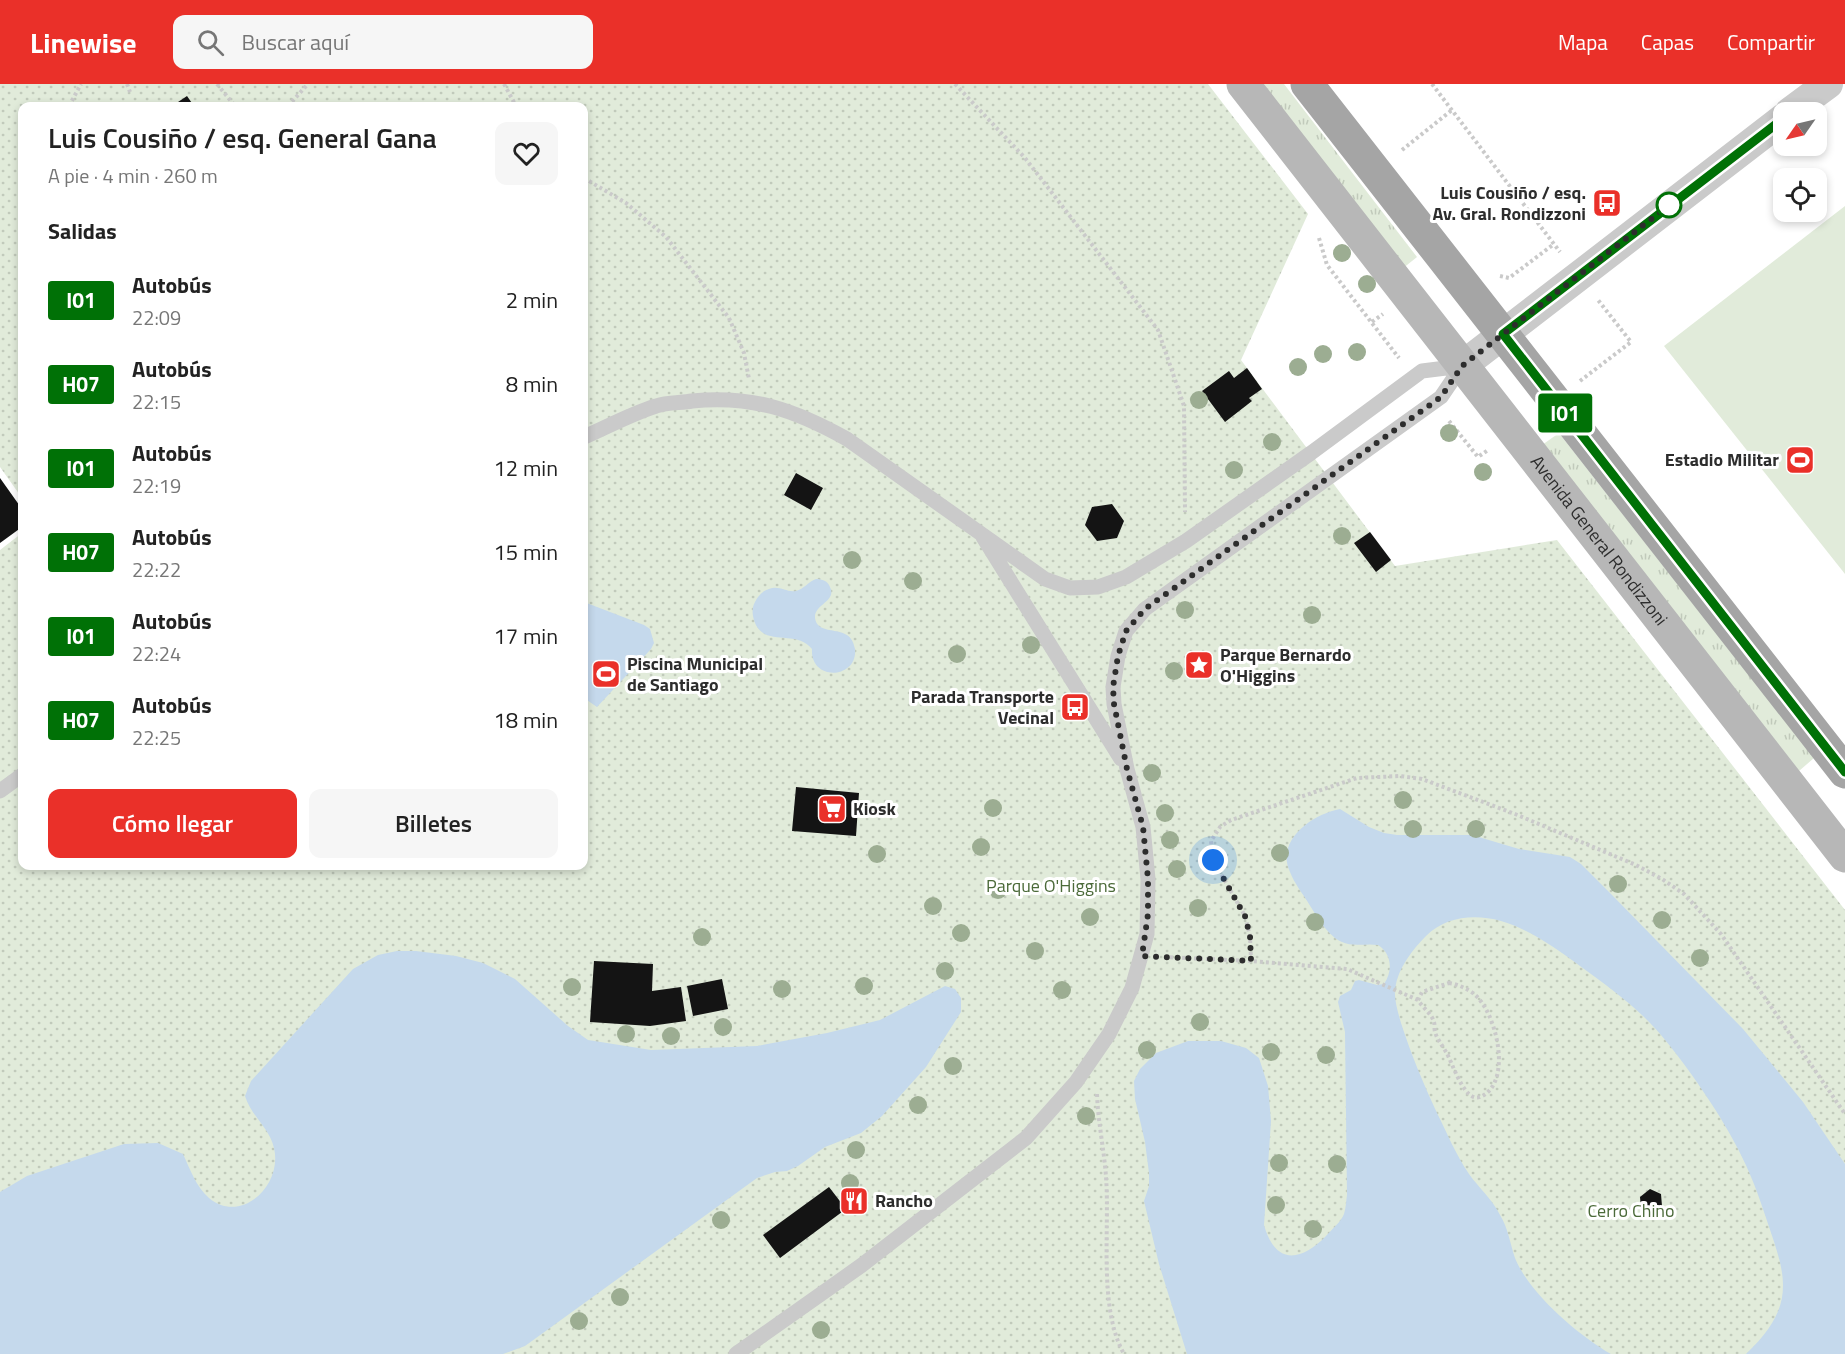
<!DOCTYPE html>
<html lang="es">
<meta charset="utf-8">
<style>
body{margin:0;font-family:"Titillium Web",sans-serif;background:#f6f6f6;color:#222;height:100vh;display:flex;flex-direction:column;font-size:22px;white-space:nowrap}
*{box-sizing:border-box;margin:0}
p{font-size:20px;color:#767676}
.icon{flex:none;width:33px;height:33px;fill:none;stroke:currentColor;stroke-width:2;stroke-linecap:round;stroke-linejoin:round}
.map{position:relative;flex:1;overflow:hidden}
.sheet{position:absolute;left:18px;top:18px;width:570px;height:768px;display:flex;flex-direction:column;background:#fff;border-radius:12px;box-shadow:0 3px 9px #0003}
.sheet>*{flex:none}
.badge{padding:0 12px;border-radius:4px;font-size:21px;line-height:39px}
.needle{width:39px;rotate:236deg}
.tools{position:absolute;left:1773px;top:18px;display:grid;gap:12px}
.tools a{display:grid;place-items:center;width:54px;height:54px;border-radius:12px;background:#fff;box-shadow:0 3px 9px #0003;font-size:30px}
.you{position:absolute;width:30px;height:30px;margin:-15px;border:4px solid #fff;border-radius:50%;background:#1a73e8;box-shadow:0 0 0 9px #1a73e833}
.map>.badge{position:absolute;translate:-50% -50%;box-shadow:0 0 0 3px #fff}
h2{padding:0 30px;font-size:22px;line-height:54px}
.round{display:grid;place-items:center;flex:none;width:63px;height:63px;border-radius:12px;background:#f6f6f6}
.headline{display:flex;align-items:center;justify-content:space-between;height:102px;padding:0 30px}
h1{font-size:28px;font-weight:600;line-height:45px}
.primary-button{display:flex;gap:12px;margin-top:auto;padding:12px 30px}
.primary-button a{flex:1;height:69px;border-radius:12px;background:#ea3029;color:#fff;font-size:24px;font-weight:600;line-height:69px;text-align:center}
.primary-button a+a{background:#f6f6f6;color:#222}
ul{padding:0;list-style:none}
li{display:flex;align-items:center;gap:18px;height:84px;padding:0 30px}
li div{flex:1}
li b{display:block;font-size:22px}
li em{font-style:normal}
li .badge{min-width:66px;font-weight:700;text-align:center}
header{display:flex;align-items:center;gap:36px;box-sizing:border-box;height:84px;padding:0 30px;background:#ea3029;color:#fff}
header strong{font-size:28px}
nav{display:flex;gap:33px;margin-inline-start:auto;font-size:21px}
.search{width:420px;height:54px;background:#f6f6f6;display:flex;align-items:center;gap:15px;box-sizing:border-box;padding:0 21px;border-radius:12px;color:#767676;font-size:22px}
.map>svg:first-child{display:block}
</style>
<header>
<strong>Linewise</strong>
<div class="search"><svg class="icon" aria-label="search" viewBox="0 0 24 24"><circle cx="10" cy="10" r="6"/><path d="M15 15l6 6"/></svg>Buscar aquí</div>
<nav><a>Mapa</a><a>Capas</a><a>Compartir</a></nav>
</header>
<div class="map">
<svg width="1845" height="1270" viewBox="0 0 1845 1270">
<defs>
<pattern id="grass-tufts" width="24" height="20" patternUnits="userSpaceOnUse" patternTransform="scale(1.5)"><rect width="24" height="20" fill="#e1ebda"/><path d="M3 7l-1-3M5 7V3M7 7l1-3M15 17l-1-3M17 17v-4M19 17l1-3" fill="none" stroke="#c1cabb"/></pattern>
<pattern id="park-dots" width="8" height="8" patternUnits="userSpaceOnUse" patternTransform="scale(1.5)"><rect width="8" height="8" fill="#e1ebda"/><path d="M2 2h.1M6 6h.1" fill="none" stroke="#c1cabb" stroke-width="1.8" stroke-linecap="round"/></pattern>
</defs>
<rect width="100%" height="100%" fill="#fff"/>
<path fill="url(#grass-tufts)" d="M1258,0H1284L1417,173L1402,185Z
M1559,349L1814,674L1799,687L1542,361Z"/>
<path fill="url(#park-dots)" d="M0,0H1208L1308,130L1241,276L1395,482L1557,456L1845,826V1270H0V466L22,449V782H584V22H22V414L0,383Z"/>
<path fill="#e1ebda" d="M1845,122V490L1664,262Z"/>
<path fill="#c5d9ec" d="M816,495C822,495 828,497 830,503C837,518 814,520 815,534C818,555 851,537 855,565C858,595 810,598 812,565C796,544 763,565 754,536C752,530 752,523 755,518C758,512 762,507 769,505C779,501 787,509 796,507C804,505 808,498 816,495Z
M584,518L644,541L650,545L654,559L651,565L597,623L584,614Z
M1340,725L1369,743L1384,749L1397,751H1472L1519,765L1570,773L1581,780L1612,811L1743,945L1803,1018L1845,1080V1270H1746C1801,1218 1784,1188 1763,1125C1747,1075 1724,1037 1694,994C1679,973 1662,950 1643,932C1624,914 1602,898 1580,882C1557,865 1529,845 1501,837C1475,830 1446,832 1426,852C1412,866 1398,884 1395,905C1394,915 1398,929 1401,939C1411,970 1423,999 1437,1029C1447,1049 1456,1071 1469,1090C1479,1104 1492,1115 1500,1131C1508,1144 1510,1159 1515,1174C1529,1209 1578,1251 1611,1270H1187L1159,1180L1144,1117L1149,1102V1089L1145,1058L1135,1015L1134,997L1140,985L1156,969L1188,957H1221L1246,964L1259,974L1268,1002L1271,1037L1264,1141C1275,1180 1300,1179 1326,1152C1331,1146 1341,1138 1344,1130C1346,1124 1346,1117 1347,1111L1345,948L1338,918L1340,912L1351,906L1355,897L1359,896L1377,901L1384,900C1393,887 1392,870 1378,861C1367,859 1352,863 1342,858C1328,852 1317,833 1309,820C1303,810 1294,799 1290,788C1275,756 1313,730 1340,725Z
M397,867H416L456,872L483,879L515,895L568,942L588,956L651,966L757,962L827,949L880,936L945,902L955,905L961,914V928L926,983L882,1032L861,1049L825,1063L798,1082L787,1087L775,1088L757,1094L525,1262L503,1270H0V1108L27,1092L124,1060L158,1059L183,1070C190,1085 196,1103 209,1114C241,1141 283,1101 274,1064C269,1043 251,1032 245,1012L251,997L353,885L378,871Z"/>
<path fill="#141414" d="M187,12L194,22H172Z
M1247,284L1262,305L1249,314L1252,317L1225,338L1202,307L1229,287L1234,294Z
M796,389L823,404L811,426L784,411Z
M0,394L22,425V443L0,459Z
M1112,420L1124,437L1117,454L1097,457L1085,441L1092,423Z
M1370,448L1391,476L1376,488L1354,459Z
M796,703L859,709L856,752L792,747Z
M594,877L653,880L652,907L681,903L686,937L650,942L590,938Z
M722,895L728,925L693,932L687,902Z
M829,1103L846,1125L780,1174L763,1151Z
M1650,1105L1661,1110L1662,1122L1652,1130L1641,1125L1640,1113Z"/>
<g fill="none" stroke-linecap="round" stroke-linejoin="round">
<path stroke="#cacaca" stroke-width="4" stroke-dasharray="3 3" stroke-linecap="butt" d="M127,0L130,8
M217,0L235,22
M504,0L516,22
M955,0L1025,74L1158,246L1184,322L1185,428
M1432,0L1560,168
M69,22L81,0
M288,22L308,0
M1402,66L1452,26
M584,94L626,119L666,153L729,234L744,269L749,295
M1319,154L1327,181L1399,274
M1500,192L1509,194L1554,160
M1372,238L1383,230
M1580,297L1631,258L1598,216
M1449,337L1478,373L1488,366
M1164,873L1251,877L1347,885L1418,916
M1251,877L1250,852L1245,832L1213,776L1211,757L1220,743L1231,736L1357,694L1400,692L1422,695L1515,730L1636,781L1662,795L1684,810L1721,850L1845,1030
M1449,899C1457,900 1468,905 1474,910C1496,927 1514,999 1480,1013C1464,1019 1452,977 1446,968C1442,961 1437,955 1435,948C1434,945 1435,941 1434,938C1432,930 1422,923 1418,916L1422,908Z
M1097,1010C1098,1038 1104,1065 1106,1093C1110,1145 1098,1224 1124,1270"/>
<path stroke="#cacaca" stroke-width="15" d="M584,353C607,343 631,330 656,322C667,318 681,319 692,317C753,311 795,326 847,355L1045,495L1070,504L1098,503L1126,493L1186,457L1311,369L1422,287L1462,282
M983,453L1121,675
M0,707L22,691
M736,1270L862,1181L1026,1054L1076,998L1109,950L1132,904L1147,850L1148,795L1143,743L1127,685L1114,620L1113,603L1118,572L1126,547L1145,525L1441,313L1462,282"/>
<path stroke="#cacaca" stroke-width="30" d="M1790,28L1828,0
M1462,282L1784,34"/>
<path stroke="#b7b7b7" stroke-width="33" id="s1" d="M1243,0L1845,772"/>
<path stroke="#a5a5a5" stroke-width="33" d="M1307,0L1845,688"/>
</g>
<g fill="#9cad92">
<circle cx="1342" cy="169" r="9"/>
<circle cx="1367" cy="200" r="9"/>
<circle cx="1357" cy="268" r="9"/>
<circle cx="1323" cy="270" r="9"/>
<circle cx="1298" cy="283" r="9"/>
<circle cx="1199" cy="316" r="9"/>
<circle cx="1449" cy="349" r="9"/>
<circle cx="1272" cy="358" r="9"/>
<circle cx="1234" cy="386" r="9"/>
<circle cx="1483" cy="388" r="9"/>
<circle cx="1342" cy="452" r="9"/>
<circle cx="852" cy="476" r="9"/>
<circle cx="913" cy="497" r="9"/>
<circle cx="1185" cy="526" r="9"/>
<circle cx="1312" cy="531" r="9"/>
<circle cx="1031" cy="561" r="9"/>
<circle cx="957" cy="570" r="9"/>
<circle cx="1174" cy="587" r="9"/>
<circle cx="1152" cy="689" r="9"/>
<circle cx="1403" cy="716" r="9"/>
<circle cx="993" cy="724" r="9"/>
<circle cx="1165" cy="729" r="9"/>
<circle cx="1413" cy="745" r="9"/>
<circle cx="1476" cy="745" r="9"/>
<circle cx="1170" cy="756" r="9"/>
<circle cx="981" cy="763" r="9"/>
<circle cx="1280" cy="769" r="9"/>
<circle cx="877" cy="770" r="9"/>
<circle cx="1177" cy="785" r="9"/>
<circle cx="1618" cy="800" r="9"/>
<circle cx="998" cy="806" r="9"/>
<circle cx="933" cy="822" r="9"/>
<circle cx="1198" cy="824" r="9"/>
<circle cx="1090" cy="833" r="9"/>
<circle cx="1662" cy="836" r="9"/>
<circle cx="1315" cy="838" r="9"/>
<circle cx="961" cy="849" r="9"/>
<circle cx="702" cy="853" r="9"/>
<circle cx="1035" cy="867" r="9"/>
<circle cx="1700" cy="874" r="9"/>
<circle cx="945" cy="887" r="9"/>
<circle cx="864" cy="902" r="9"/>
<circle cx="572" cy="903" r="9"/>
<circle cx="782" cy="905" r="9"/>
<circle cx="1062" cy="906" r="9"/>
<circle cx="1200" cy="938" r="9"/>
<circle cx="723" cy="943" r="9"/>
<circle cx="626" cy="950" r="9"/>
<circle cx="671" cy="952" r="9"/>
<circle cx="1147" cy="966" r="9"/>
<circle cx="1271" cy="968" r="9"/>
<circle cx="1326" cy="971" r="9"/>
<circle cx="953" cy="982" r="9"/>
<circle cx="918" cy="1021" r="9"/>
<circle cx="1086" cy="1032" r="9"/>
<circle cx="856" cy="1066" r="9"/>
<circle cx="1279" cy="1079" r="9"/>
<circle cx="1337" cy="1080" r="9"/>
<circle cx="850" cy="1099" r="9"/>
<circle cx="1276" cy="1121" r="9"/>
<circle cx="721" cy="1136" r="9"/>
<circle cx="1313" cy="1145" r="9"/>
<circle cx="620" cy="1213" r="9"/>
<circle cx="579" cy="1237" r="9"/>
<circle cx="821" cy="1246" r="9"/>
</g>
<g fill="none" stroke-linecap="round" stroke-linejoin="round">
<g stroke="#fff" stroke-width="14">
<path id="line" d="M1784,34L1503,250L1845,688"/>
</g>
<use href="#line" stroke="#007106" stroke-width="9"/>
<path stroke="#2d2d2d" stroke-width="6" stroke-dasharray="0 10.8" d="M1213,776L1245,832L1250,852L1251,877L1142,872L1148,830V795L1143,743L1127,685L1114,620L1113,603L1118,572L1126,547L1145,525L1441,313L1462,282L1677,115L1669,121"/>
</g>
<defs>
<g id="bus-square" transform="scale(1.5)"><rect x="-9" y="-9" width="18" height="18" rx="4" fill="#ea3029" stroke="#fff"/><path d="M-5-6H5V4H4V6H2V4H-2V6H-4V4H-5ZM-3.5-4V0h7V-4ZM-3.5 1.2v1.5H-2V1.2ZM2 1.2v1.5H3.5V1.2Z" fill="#fff"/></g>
<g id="stadium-square" transform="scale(1.5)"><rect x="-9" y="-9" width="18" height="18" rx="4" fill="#ea3029" stroke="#fff"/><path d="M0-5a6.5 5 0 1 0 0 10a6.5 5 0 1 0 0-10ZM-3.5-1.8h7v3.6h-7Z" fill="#fff"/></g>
<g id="sight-square" transform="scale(1.5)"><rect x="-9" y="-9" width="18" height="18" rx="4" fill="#ea3029" stroke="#fff"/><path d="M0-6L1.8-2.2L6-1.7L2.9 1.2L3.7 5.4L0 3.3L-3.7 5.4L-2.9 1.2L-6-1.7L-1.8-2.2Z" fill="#fff"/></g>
<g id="supermarket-square" transform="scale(1.5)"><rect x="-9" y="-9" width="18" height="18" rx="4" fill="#ea3029" stroke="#fff"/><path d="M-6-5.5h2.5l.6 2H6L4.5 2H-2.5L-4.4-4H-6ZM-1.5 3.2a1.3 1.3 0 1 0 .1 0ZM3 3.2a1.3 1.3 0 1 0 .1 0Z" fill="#fff"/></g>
<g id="restaurant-square" transform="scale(1.5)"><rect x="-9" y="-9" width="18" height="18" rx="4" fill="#ea3029" stroke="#fff"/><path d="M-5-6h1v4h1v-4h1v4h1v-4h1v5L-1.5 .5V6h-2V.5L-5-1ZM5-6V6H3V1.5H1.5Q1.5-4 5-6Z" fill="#fff"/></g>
</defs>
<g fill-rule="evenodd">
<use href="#bus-square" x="1607" y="119"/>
<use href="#stadium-square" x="1800" y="376"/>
<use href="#sight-square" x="1199" y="581"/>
<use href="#stadium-square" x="606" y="590"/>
<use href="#bus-square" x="1075" y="623"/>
<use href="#supermarket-square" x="832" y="725"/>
<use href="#restaurant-square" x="854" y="1117"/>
</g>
<circle fill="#fff" stroke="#007106" stroke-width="3" cx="1669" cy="121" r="12"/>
<g text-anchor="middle" stroke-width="6" stroke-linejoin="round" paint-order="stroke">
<g font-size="18" font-weight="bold" fill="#2d2d2d" stroke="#fff" text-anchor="start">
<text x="1586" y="115" text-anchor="end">Luis Cousiño / esq.<tspan x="1586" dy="21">Av. Gral. Rondizzoni</tspan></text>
<text x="1779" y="382" text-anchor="end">Estadio Militar</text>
<text x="1220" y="577">Parque Bernardo<tspan x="1220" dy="21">O'Higgins</tspan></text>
<text x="627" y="586">Piscina Municipal<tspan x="627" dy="21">de Santiago</tspan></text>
<text x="1054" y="619" text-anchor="end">Parada Transporte<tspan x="1054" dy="21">Vecinal</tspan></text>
<text x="853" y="731">Kiosk</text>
<text x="875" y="1123">Rancho</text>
</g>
<g font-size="18" fill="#2d2d2d" stroke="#fff">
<text dy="6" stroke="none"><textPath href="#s1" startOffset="579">Avenida General Rondizzoni</textPath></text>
</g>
<g font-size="18" fill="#4b6a39" stroke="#fff">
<text x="1051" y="808">Parque O'Higgins</text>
<text x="1631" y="1133">Cerro Chino</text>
</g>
</g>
</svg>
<div class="tools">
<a><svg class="needle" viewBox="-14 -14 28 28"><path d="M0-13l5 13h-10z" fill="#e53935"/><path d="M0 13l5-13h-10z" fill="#767676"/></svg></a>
<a><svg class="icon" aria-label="locate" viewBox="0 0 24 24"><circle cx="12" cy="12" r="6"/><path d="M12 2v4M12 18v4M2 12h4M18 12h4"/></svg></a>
</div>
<div class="you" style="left:1213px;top:776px"></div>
<b class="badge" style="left:1565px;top:329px;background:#007106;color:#fff">I01</b>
<section class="sheet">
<div class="headline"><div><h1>Luis Cousiño / esq. General Gana</h1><p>A pie · 4 min · 260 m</p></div><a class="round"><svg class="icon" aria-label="heart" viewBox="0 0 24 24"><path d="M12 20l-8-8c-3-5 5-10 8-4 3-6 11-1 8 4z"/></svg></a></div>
<h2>Salidas</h2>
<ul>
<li><span class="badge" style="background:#007106;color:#fff">I01</span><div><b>Autobús</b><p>22:09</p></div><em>2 min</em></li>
<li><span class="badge" style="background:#007106;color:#fff">H07</span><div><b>Autobús</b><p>22:15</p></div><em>8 min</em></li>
<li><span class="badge" style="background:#007106;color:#fff">I01</span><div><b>Autobús</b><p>22:19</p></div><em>12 min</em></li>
<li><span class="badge" style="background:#007106;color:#fff">H07</span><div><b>Autobús</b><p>22:22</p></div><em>15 min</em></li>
<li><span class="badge" style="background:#007106;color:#fff">I01</span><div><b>Autobús</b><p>22:24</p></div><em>17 min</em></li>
<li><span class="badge" style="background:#007106;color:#fff">H07</span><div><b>Autobús</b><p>22:25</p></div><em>18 min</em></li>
</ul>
<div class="primary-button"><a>Cómo llegar</a><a>Billetes</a></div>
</section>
</div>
